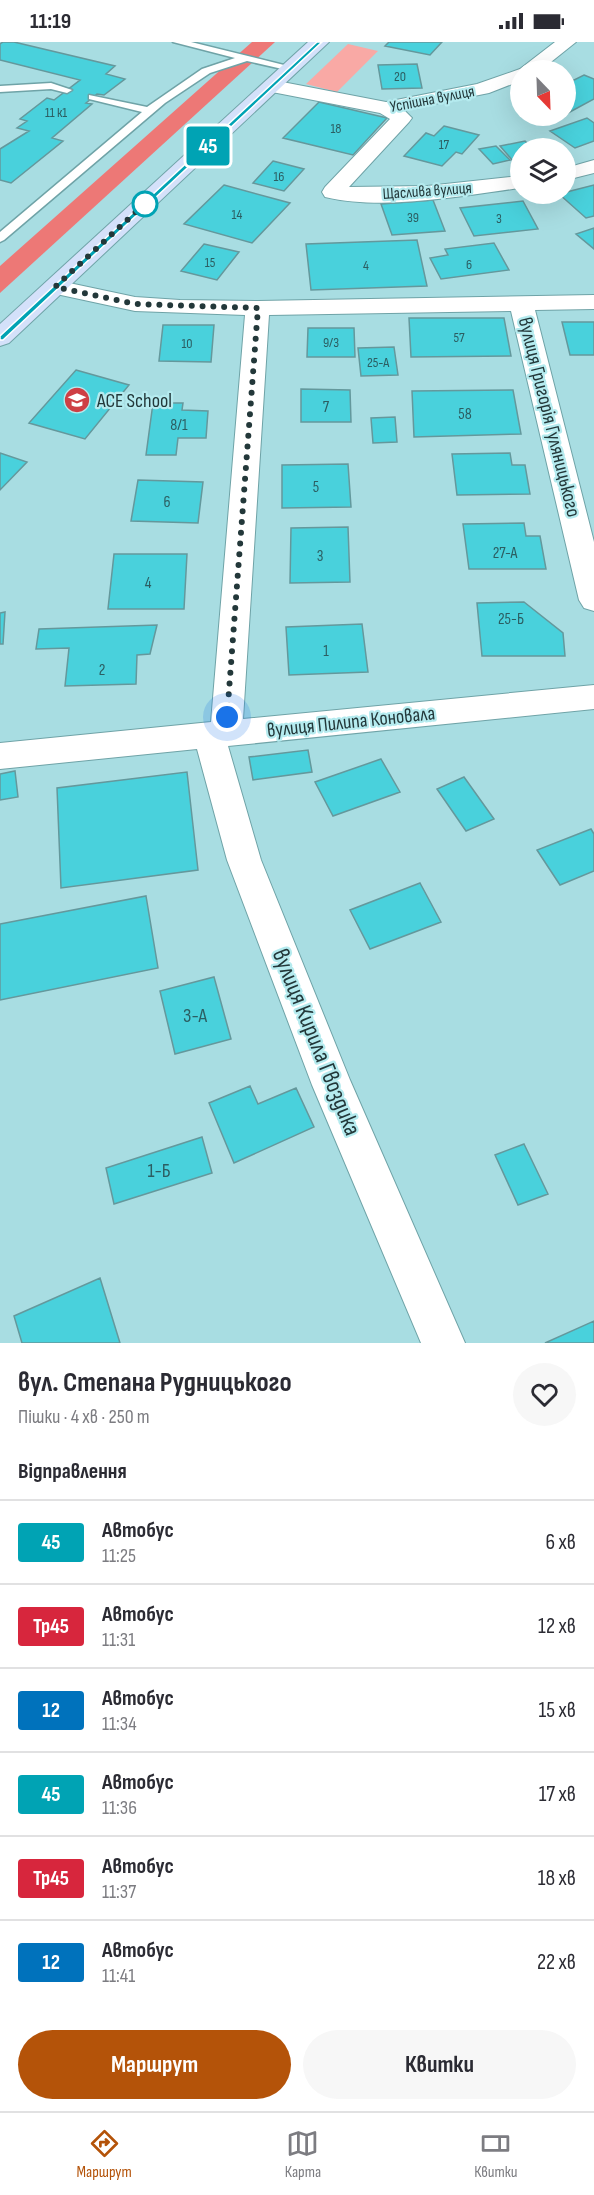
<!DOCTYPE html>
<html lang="uk">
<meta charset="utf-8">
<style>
body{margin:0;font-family:"Sofia Sans Condensed",sans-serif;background:#f7f7f7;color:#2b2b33;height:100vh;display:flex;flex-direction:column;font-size:22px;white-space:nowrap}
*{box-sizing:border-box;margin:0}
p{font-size:20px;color:#7c7c81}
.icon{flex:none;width:33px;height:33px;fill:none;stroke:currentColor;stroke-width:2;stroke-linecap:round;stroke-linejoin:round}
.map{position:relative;height:1301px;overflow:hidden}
.side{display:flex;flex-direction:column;background:#fff;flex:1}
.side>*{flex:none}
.badge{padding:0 12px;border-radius:4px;font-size:21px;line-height:39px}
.needle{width:39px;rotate:157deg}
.tools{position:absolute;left:510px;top:18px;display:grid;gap:12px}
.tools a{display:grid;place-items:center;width:66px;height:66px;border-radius:50%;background:#fff;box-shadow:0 6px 24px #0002;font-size:30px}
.you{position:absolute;width:30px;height:30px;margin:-15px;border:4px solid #fff;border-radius:50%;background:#1a73e8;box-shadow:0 0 0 9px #1a73e833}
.map>.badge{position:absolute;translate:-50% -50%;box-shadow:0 0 0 3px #fff}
h2{padding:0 18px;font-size:22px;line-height:54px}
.round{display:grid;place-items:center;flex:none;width:63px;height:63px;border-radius:32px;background:#f7f7f7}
.headline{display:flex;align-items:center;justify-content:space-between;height:102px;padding:0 18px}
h1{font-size:28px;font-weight:700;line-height:45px}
.cta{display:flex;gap:12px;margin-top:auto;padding:12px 18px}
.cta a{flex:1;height:69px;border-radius:36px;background:#b45309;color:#fff;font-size:24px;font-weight:700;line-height:69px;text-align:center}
.cta a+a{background:#f7f7f7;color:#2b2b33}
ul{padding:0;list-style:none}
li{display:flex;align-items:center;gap:18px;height:84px;padding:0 18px;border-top:2px solid #e1e1e2}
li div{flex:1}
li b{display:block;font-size:22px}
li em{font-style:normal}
li .badge{min-width:66px;font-weight:700;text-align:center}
.status{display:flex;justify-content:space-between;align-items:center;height:42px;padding:0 30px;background:#fff;direction:ltr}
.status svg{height:16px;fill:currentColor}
.dock{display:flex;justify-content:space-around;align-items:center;height:84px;border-top:2px solid #e1e1e2;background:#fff;font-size:16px;color:#7c7c81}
.dock a{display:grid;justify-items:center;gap:3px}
.dock .selected{color:#b45309}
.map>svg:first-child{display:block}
</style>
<div class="status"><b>11:19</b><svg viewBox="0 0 49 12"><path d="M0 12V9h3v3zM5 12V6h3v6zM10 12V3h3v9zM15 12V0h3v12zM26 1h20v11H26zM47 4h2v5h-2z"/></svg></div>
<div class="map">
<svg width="594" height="1301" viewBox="0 0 594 1301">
<rect width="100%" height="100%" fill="#a8dde2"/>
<path fill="#f9a9a5" d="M348,2L378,9L337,50L306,42Z"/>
<path fill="#ed7876" d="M252,0H275L0,251V224Z"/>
<path fill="#49d1dc" stroke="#64989c" stroke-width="1.5" d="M3,0H14L115,24L106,32L125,37L104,53L97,52L86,61L92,62L52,96L63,99L11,141L0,138V107L29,89L17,86L27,79L20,77L47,56L54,58L80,38L0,18V2Z
M389,0H442L430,13L385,4Z
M417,22L422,46L382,47L378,23Z
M584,33L594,37V57L568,71L566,69V42Z
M319,60L387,76L353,113L283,96Z
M587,76L594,81V99L575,106L550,89Z
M444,84L479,93L462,112L456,110L442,124L404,114L426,91L434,94Z
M525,99L532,106H520V127L500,104Z
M496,104L510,118L493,122L479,107Z
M273,119L304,127L284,149L253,141Z
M224,143L290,161L252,201L184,182Z
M594,143V174L586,176L559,152Z
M433,158L445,189L392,193L381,162Z
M523,159L538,187L474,194L460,166Z
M594,186V207L576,192Z
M417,198L427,244L311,248L306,202Z
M494,201L509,228L441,237L430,216L448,213L445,207Z
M204,202L239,210L217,238L181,229Z
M409,276H504L511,314L411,315Z
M562,280H594V313H570Z
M163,283H214L211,320L159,319Z
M308,286H354L355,315H307Z
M394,305L398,333L361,334L358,306Z
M76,328L129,343L85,397L29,381Z
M301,347L350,348L351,380H301Z
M513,348L521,392L414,395L412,349Z
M153,361H183L182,368L208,369L206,396H178L176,413H146Z
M395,375L397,400L373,401L371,376Z
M0,411L27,420L0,448Z
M510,411L512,423H525L530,452L457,453L452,412Z
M348,422L351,465L282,466V423Z
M138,438L203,440L198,481L131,479Z
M524,481L526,494H540L546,527H469L463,482Z
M348,485L350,540L290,541L291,486Z
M114,512H187L184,567H108Z
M524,560L563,591L565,614H482L477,561Z
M5,570L3,602H0V571Z
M362,582L368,630L289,633L286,585Z
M157,583L150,612L137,613L136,642L65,644L69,606L36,607L39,587Z
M308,708L312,730L253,738L249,715Z
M381,717L400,750L333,774L315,740Z
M15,729L18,755L0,758V732Z
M187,730L198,828L61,846L57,746Z
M464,735L494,777L466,789L437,747Z
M591,787L594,792V829L560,843L537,808Z
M420,841L441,880L370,907L350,868Z
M146,854L158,926L0,958V882Z
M214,935L231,997L175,1012L160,949Z
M250,1044L258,1062L296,1046L314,1085L234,1121L209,1061Z
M202,1095L212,1131L114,1162L106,1126Z
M524,1102L548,1152L518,1163L495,1113Z
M100,1236L120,1301H22L14,1274Z
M594,1279V1301H545Z"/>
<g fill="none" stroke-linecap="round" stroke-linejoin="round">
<g stroke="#6fa3a7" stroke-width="3">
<path id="service" d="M173,0H191L296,26L291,29L247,19L210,31L165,61L4,198L0,200V190L142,70L89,57V53L147,65L202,27L235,16Z
M51,41L72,48L67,51L51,47L0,50V44Z"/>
</g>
<g stroke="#6fa3a7" stroke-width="2">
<path id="minor" d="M555,0H576L541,28H520V39L489,51L404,68L412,76L409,80L349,145L427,144L520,134V146C460,154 385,169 325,155L322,150L325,145L390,77L380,71L272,50L265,48L262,44L265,40L272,38L386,60L477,42L520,27Z
M594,118V131L566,138V126Z
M55,238L135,255L180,258L258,259L594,253V267L535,268L594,500V569L584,566L579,558L511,269L269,273L243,677L594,643V667L228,704L261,818L350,1038L465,1301H421L312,1043L227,818L197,707L0,727V701L211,680L245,273L135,269L47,250L43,245L47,240Z"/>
</g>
<g stroke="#6fa3a7" stroke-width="2">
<path id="secondary" d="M308,0H329L9,301L0,304V282Z"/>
</g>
<use href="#service" fill="#fff" fill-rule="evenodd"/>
<use href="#minor" fill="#fff" fill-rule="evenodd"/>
<use href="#secondary" fill="#d4e1fa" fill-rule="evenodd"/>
</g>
<path fill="#00a3b4" stroke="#fff" stroke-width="1.5" d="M317,0H322L3,298H0V294Z"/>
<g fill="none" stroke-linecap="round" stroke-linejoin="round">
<path stroke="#23383a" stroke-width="6" stroke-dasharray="0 10.8" d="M145,162L152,155L55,245L135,262L258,266L227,675"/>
</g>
<defs>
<g id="school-disc" transform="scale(1.35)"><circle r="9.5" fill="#ce3f45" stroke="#b5ebef"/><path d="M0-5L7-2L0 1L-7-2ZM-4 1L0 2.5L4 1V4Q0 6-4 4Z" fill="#fff"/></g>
</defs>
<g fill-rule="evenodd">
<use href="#school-disc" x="77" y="358"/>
</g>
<circle fill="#fff" stroke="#00a3b4" stroke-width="3" cx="145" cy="162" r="12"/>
<g text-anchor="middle" stroke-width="4.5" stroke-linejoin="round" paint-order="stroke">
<g font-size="14" fill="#2c5e62">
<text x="400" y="39">20</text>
<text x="56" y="75">11 к1</text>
<text x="336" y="91">18</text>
<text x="444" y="107">17</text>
<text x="279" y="139">16</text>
<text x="237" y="177">14</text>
<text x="413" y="180">39</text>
<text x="499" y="181">3</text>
<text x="210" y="225">15</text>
<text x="469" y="227">6</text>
<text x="366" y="228">4</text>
<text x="459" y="300">57</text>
<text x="331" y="305">9/3</text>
<text x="187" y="306">10</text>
<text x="378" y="325">25-А</text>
</g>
<g font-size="16" fill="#23383a" stroke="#b5ebef">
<text transform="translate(432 56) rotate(-11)" y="6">Успішна вулиця</text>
<text transform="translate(427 148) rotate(-4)" y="6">Щаслива вулиця</text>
</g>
<g font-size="16" fill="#2c5e62">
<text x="326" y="370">7</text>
<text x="465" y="377">58</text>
<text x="179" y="388">8/1</text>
<text x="316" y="450">5</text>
<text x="167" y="465">6</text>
<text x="505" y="516">27-А</text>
<text x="320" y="519">3</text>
<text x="148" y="546">4</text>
<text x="511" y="582">25-Б</text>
<text x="326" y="614">1</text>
<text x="102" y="633">2</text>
</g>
<g font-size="20" fill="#23383a" stroke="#b5ebef" text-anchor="start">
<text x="97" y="365">ACE School</text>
</g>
<g font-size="20" fill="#23383a" stroke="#b5ebef">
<text transform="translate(550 375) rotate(76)" y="7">вулиця Григорія Гуляницького</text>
<text transform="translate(351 679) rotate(-6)" y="7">вулиця Пилипа Коновала</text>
</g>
<g font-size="20" fill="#2c5e62">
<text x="195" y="980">3-А</text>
<text x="159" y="1135">1-Б</text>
</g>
<g font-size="24" fill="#23383a" stroke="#b5ebef">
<text transform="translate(317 1000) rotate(68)" y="8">вулиця Кирила Гвоздика</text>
</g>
</g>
</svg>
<div class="tools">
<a><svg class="needle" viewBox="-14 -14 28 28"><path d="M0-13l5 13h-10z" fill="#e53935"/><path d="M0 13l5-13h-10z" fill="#7c7c81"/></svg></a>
<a><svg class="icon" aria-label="layers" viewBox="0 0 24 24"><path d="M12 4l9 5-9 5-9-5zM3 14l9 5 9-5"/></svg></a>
</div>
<div class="you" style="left:227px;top:675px"></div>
<b class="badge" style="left:208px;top:104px;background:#00a3b4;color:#fff">45</b>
</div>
<section class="side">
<div class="headline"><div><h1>вул. Степана Рудницького</h1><p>Пішки · 4 хв · 250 m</p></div><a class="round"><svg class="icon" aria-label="heart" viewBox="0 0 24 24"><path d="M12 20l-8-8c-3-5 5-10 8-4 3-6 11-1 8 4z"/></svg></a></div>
<h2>Відправлення</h2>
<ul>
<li><span class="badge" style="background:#00a3b4;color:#fff">45</span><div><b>Автобус</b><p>11:25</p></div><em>6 хв</em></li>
<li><span class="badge" style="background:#d7263d;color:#fff">Тр45</span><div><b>Автобус</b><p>11:31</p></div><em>12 хв</em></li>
<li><span class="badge" style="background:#0072bc;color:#fff">12</span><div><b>Автобус</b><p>11:34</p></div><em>15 хв</em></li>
<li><span class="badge" style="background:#00a3b4;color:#fff">45</span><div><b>Автобус</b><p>11:36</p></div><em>17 хв</em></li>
<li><span class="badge" style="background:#d7263d;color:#fff">Тр45</span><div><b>Автобус</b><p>11:37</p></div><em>18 хв</em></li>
<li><span class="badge" style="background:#0072bc;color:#fff">12</span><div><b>Автобус</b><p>11:41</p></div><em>22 хв</em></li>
</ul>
<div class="cta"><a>Маршрут</a><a>Квитки</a></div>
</section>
<nav class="dock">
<a class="selected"><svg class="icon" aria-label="directions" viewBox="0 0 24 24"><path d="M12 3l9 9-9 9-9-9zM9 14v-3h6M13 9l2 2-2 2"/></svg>Маршрут</a>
<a><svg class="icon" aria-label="map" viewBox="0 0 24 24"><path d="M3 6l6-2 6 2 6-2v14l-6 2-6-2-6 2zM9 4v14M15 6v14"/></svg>Карта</a>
<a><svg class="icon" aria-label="tickets" viewBox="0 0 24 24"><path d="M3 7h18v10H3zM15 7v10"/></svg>Квитки</a>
</nav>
